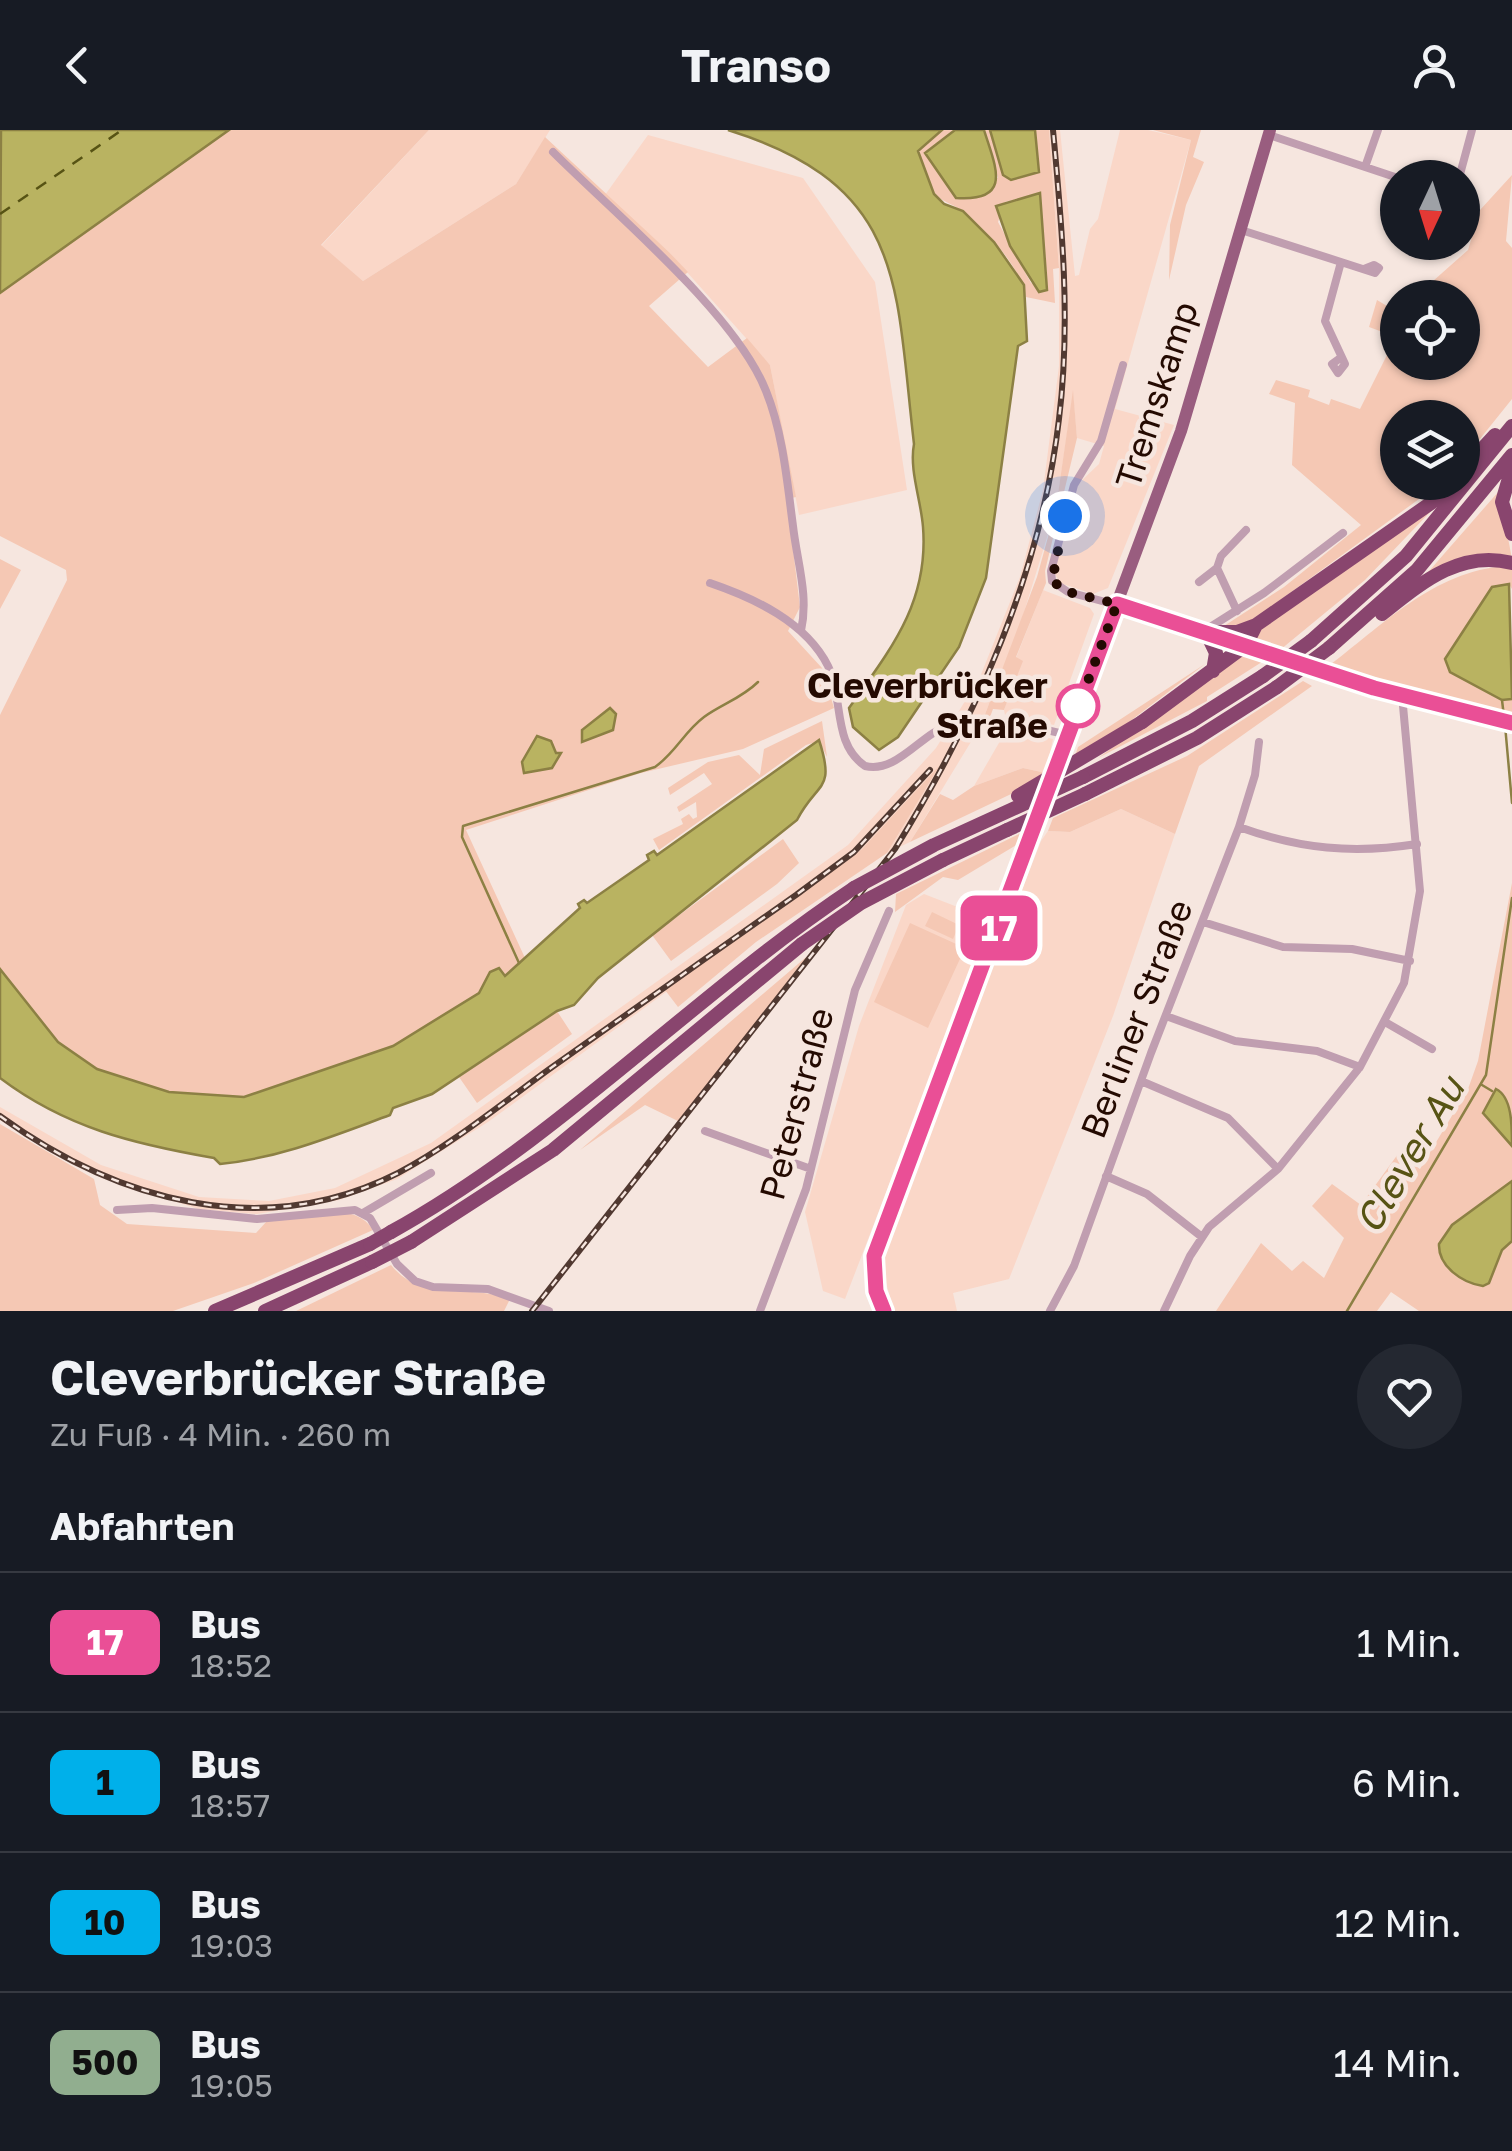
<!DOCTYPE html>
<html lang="de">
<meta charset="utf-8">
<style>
body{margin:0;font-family:"Golos Text",sans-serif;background:#242831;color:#f1f3f6;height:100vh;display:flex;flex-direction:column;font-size:38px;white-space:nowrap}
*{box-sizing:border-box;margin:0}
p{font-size:32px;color:#9ea1a6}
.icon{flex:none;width:55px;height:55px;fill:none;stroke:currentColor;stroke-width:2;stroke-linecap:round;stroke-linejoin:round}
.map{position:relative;height:1181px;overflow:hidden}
.sheet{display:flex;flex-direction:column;background:#171b24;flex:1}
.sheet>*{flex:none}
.badge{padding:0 20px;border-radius:15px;font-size:35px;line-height:65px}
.needle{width:65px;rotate:184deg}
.fabs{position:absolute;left:1380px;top:30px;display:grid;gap:20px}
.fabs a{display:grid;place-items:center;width:100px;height:100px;border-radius:50%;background:#171b24;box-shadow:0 2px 8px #0004;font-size:50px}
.you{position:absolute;width:50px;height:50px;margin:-25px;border:8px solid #fff;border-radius:50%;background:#1a73e8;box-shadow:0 0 0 15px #1a73e833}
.map>.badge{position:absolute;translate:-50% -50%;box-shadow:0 0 0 5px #fff}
h2{padding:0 50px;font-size:38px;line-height:90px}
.round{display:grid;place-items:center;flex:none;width:105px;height:105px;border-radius:52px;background:#242831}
.overview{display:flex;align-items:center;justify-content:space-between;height:170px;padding:0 50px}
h1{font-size:48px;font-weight:700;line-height:75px}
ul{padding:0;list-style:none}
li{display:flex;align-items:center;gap:30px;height:140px;padding:0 50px;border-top:2px solid #363941}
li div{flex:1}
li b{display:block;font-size:38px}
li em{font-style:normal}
li .badge{min-width:110px;font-weight:700;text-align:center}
header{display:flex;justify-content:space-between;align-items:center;height:130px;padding:0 50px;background:#171b24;font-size:45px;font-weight:700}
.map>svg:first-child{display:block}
</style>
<header><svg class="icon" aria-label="back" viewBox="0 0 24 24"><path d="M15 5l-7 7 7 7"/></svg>Transo<svg class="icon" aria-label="person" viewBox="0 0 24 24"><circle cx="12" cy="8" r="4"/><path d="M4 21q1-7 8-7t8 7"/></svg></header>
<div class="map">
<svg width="1512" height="1181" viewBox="0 0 1512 1181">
<rect width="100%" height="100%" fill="#f6e6df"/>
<path fill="#fad7c8" d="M429,0H550L516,54L363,151L321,116Z
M1049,0H1060L1075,146L1079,145L1090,99L1098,89L1120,0H1148L1191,10L1115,279L1174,295L1108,458L1093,464L1060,453L1053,441L1077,355L1099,334L1104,316L1077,308L1073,264L1056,378L1021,492L980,597L910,712L887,723L936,641L862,719L488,992L397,1049L339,1070L257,1084L198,1079L97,1045L0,990V977L101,1035L199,1067L269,1071L335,1058L431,1013L848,715L936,618L980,547L1020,447L1043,360L1059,236V138Z
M648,5L803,48L875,152L907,360L799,385L770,235L669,122L605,65Z
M1043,460L1090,478L1094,484L1054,595L1005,585L1004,580L1022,532L1016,528Z
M1007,599L1053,609L1046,643L1023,638L974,656Z
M1121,679L1175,704L1113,886L1009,1149L953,1163L957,1181H894L879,1128L1041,711L1048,701L1070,702Z
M924,764L991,790L845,1169L823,1161L805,1082L859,896L906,775Z"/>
<path fill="#f5c8b4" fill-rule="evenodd" d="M229,0H429L321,115L363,151L516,54L545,7L669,122L688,142L649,176L708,237L747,208L770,235L796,367L787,369L800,477L788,501L822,538L834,578L743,619L641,643L466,700L525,828L504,846L490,842L479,863L393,916L244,967L169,962L97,939L58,912L0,839V585L67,450L66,440L0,406V163Z
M942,0H955L925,23L998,48L984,0H990L1003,45L1039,42L1035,0H1049L1059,138L1053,139L1055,173L1026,167C1019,135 989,104 965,83C955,74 942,73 933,62C924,52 923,37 917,26L923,13ZM1040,63L1047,149L1046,160L1031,153L998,92L1005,72Z
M1153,0H1201L1193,27L1204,32L1186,75L1169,150L1170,95L1191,10Z
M1512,45L1506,111L1512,118V269L1463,330L1462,288H1398V352L1441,353L1257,487L1237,498L1224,496L1284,457L1361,395L1292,335L1295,273L1269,264L1276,250L1310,260L1308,267L1329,275L1331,269L1360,279L1396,207L1369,197L1377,170L1397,182L1398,232H1462V168L1415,167L1468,120L1480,80Z
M1073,260L1077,308L1045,441L1046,453L1016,527L1023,531L1004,580L993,579L990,587H984L1037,447L1056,378Z
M1499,361L1512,429L1423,448Z
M1432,380L1365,450L1280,520L1256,512L1258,499Z
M0,429L21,440L0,479Z
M1506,436L1512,439V459L1509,454L1502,569H1512V588L1326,538C1382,496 1433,441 1506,436Z
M1249,524L1265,530L1207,567V571L1098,628L1242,525Z
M1205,534L1091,621L1073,632L1078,617Z
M1303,551L1312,556L1199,636L1175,704L1121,679L1070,702L1048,701L1053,688L1187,626Z
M822,591L827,627L819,611L806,615L659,720L653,709L683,694L681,689L689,684L693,689L697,687L696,672L679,682L677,677L712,654L704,643L670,665L668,658L708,632L739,625L760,645L764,619Z
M940,635L887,723L756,812L678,877L665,860L862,719Z
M1023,638L1046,643L1043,649L910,712L940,664L953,670L974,656Z
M1023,702L1018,714L958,750L943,747L895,782L896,764Z
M783,709L799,733L777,754L671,831L652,805Z
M1512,753V1181H1419L1391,1162L1377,1181H1216L1261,1113L1292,1141L1303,1131L1324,1148L1344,1108L1312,1076L1332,1054L1361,1075L1398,1024L1420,1039L1468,959L1478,931Z
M932,782L959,795L953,809L925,796Z
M910,793L965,818L928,898L874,872Z
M811,823L678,991L645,975L580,1020Z
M557,881L572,904L477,973L459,947Z
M0,994L94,1049L100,1075L127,1094L256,1103L267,1091C298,1088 354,1068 373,1100L254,1153L173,1181H0Z
M391,1135C422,1174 468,1153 510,1169L504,1181H296Z"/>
<path fill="#b9b361" stroke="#8c8044" stroke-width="2.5" d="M1,0H229L0,163Z
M728,0H942L918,21L934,64L944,74L963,81L994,112L1024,155L1027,211L1018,216L986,448L959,517L898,607L879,620L853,597L849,578C890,520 929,473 923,397C921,370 909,340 914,314C895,154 907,56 728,0Z
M955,0H984C995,36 1014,72 956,68L925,23Z
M990,0H1035L1039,42L1011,50L1003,45Z
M1040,63L1047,160L1039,162L1010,116L996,76Z
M1509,454L1512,569L1502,570L1450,542L1445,529L1492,457Z
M610,578L616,584L613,600L582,612V600Z
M537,606L551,611L556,623H561L552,638L524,643L522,632Z
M819,610C836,662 817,651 797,690L598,848L574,875L557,881L432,964L393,978L390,985C333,1006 280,1028 220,1034L214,1028C134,1014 66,998 0,948V839L58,912L97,939L169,962L244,967L393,916L479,863L490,842L499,838L505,846L580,778L578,774L584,770L587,773L649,730L647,725L654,721L657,725Z
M1496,959C1512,967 1512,995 1512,1016L1483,983Z
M1512,1051V1111L1502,1120L1489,1153L1483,1156C1462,1153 1438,1136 1439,1114L1452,1095Z"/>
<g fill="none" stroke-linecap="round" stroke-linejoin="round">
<path stroke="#8c8044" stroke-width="2.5" d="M1502,570L1504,587
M1505,595L1512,673
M519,833L462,707L463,696L655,637C676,622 684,602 704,587C722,574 742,568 758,552
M1482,955L1492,961
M1347,1181L1486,945L1512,768"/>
<path stroke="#575314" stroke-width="2.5" stroke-dasharray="12 10" stroke-linecap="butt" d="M0,84L122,0"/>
<path stroke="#c09eb0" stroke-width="8" d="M1269,5L1398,48
M553,22C614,83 736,184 766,261C783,303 787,351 793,396C797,432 809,465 801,501
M1365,37L1378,0
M1459,48L1472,0
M1241,100L1341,132L1325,191L1345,234L1338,243L1332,234L1339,229
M1341,132L1375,143L1379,138L1374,135L1364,139
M1199,452L1217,438
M710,453C754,468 806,492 828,536C844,569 832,613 865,636C897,644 921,603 950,595C989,585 1030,596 1068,605
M1117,475L1068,462L1052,451L1051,441L1074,355L1101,311L1123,235
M1237,481L1217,438L1221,426L1246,400
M1204,501L1264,463L1343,403
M1239,697C1300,719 1353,724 1417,714
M1203,792L1283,817L1352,819L1410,831
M1166,886L1235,911L1317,921L1360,937
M1385,892L1432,919
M1141,951L1228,988L1278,1039
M705,1001L811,1039
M1106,1046L1147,1064L1202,1107
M117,1080L152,1078L257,1089L355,1080L370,1088L397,1134L415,1151L433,1157L488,1159L549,1181
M363,1083L431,1043
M760,1181L806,1059L855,860L889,781
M1050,1181L1074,1136L1151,923L1239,697L1255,645L1259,612
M1164,1181L1190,1126L1209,1097L1278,1039L1360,937L1404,853L1420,761L1402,565"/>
<path stroke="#995d7f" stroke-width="12" d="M1117,475L1374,557L1512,593
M884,1181L876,1161L874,1126L1181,301L1270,0"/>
<path stroke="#89456e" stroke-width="14" d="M1512,338L1502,372L1512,404
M1462,341L1495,305
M1382,484C1420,454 1460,419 1512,433
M1206,502H1237L1256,495L1431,373L1451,352
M1206,502L1216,523L1213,541
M1311,511L1406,426L1512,296
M1329,518L1417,440L1512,325
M1142,592L1246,515L1256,495
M1083,647L1192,591L1263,546
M1085,664L1197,608L1277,557
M943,730L1007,700
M391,1102C561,1008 693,865 854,758
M411,1112L553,1020L802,814
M215,1181L370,1114
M265,1181L372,1132"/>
<g stroke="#513931" stroke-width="6">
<path id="rail" d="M0,986C117,1071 263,1112 398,1043C451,1015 500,975 548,940C631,881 713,823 796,765L854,722L930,640
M532,1181L895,719C976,588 1041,444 1059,289C1071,192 1062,96 1053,0"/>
</g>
<use href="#rail" stroke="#f6e6df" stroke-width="2.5" stroke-dasharray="8" stroke-linecap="butt"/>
<path stroke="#89456e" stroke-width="14" d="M1263,546L1311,511
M1277,557L1329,518
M1018,666L1142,592
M1007,700L1085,664
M854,758L934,715L1083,647
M802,814L861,773L943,730
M370,1114L391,1102
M372,1132L411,1112"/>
</g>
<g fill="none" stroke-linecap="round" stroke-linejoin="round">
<g stroke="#fff" stroke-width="22">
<path id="line" d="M884,1181L876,1161L874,1126L1117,474L1374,558L1512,593"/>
</g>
<use href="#line" stroke="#ea4f96" stroke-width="15"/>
<path stroke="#240a01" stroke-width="10" stroke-dasharray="0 18" d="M1065,386L1052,451L1068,462L1117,474L1077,580L1078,576"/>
</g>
<circle fill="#fff" stroke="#ea4f96" stroke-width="5" cx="1078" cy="576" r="20"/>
<g text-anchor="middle" stroke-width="9" stroke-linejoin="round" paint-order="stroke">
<g font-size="35" fill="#240a01" stroke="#f6e6df">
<text transform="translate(1157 265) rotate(-72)" y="12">Tremskamp</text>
<text transform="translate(1137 889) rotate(-69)" y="12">Berliner Straße</text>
<text transform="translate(797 974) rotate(-75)" y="12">Peterstraße</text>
</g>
<g font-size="35" font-weight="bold" fill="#240a01" stroke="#f6e6df" text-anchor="end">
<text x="1048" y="568">Cleverbrücker<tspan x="1048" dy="40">Straße</tspan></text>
</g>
<g font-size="38" font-style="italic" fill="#575314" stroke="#f6e6df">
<text transform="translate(1410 1025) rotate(-59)" y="13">Clever Au</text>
</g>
</g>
</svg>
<div class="fabs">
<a><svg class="needle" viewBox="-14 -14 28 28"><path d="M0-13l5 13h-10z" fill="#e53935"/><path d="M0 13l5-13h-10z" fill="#9ea1a6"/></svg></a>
<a><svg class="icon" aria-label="locate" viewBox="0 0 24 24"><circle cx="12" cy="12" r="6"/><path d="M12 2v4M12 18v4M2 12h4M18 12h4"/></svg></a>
<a><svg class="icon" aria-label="layers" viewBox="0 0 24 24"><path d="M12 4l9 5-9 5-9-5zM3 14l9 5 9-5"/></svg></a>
</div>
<div class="you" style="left:1065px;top:386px"></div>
<b class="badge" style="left:999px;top:798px;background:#ea4f96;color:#fff">17</b>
</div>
<section class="sheet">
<div class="overview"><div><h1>Cleverbrücker Straße</h1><p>Zu Fuß · 4 Min. · 260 m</p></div><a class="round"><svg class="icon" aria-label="heart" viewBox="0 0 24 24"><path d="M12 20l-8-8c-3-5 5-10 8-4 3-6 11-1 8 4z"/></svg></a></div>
<h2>Abfahrten</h2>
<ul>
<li><span class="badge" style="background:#ea4f96;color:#fff">17</span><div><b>Bus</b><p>18:52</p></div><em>1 Min.</em></li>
<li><span class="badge" style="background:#00b0ea;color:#111">1</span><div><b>Bus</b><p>18:57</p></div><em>6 Min.</em></li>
<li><span class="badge" style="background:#00b0ea;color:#111">10</span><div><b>Bus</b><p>19:03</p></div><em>12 Min.</em></li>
<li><span class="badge" style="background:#91ae8f;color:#111">500</span><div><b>Bus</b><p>19:05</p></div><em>14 Min.</em></li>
</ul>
</section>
